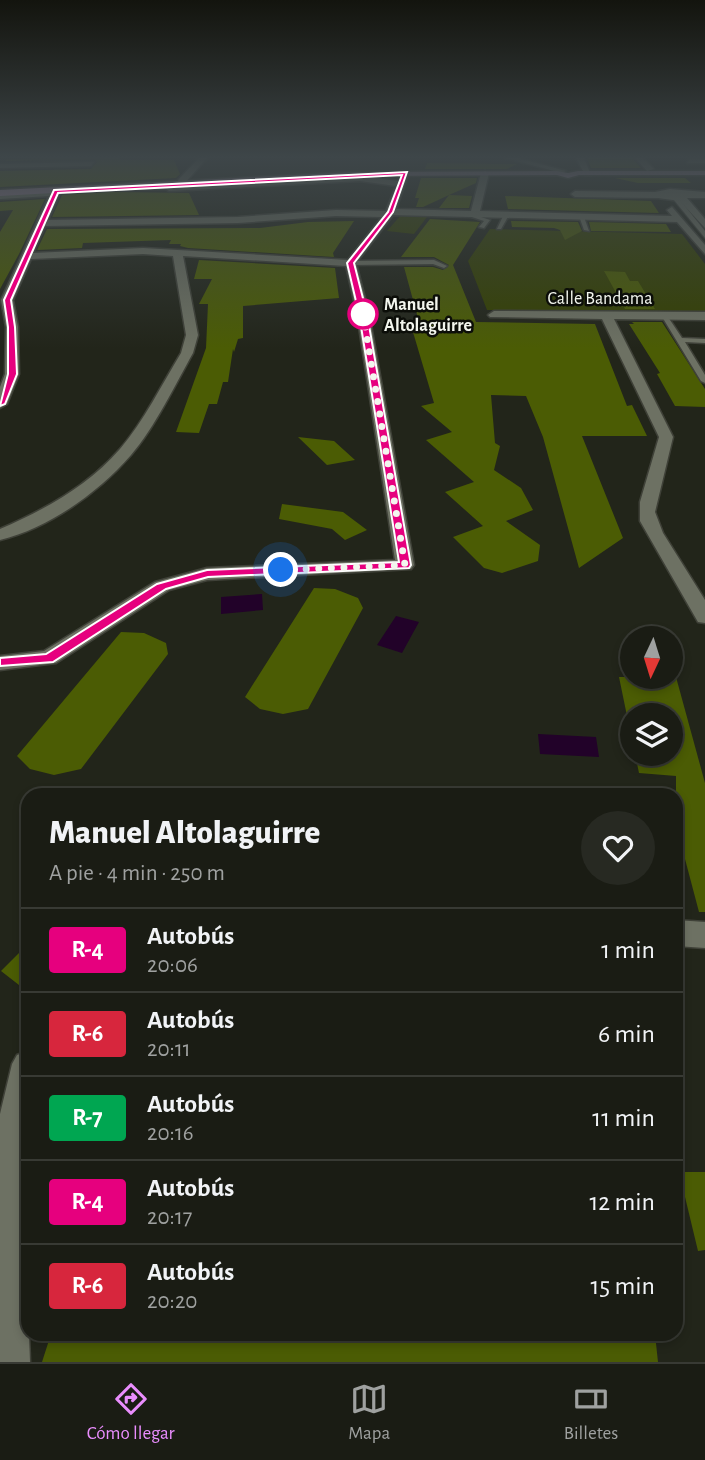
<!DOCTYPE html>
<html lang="es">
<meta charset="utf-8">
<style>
body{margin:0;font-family:"Alegreya Sans",sans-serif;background:#272922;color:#f1f3f6;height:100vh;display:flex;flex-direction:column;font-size:26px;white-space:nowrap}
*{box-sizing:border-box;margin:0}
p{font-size:23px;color:#9fa1a0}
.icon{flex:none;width:38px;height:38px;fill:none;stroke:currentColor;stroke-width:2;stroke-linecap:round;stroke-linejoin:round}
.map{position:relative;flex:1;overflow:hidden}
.sheet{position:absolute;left:21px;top:788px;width:662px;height:553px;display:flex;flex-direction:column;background:#1a1c14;border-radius:21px;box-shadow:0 4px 10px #0003,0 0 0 2px #383a34}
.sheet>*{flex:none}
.badge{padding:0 14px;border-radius:5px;font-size:24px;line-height:46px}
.needle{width:46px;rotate:184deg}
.fabs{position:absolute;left:620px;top:626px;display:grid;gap:14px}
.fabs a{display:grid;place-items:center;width:63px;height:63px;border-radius:50%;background:#1a1c14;box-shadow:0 4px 10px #0003,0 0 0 2px #383a34;font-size:35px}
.you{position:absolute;width:35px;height:35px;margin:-18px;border:5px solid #fff;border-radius:50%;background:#1a73e8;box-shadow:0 0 0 10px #1a73e833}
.map>.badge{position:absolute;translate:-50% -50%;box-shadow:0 0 0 4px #fff}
.round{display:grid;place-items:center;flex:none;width:74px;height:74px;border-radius:37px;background:#272922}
.overview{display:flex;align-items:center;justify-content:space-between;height:119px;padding:0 28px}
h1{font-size:33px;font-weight:800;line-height:52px}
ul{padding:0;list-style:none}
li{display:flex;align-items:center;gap:21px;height:84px;padding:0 28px;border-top:2px solid #383a34}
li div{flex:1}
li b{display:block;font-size:26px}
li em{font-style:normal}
li .badge{min-width:77px;font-weight:700;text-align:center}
.tabs{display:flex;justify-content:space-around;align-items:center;height:98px;border-top:2px solid #383a34;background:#1a1c14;font-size:19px;color:#9fa1a0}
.tabs a{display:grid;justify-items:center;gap:4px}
.tabs .current{color:#e98dfd}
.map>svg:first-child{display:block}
</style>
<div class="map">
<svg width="705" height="1362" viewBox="0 0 705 1362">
<rect width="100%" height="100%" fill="#22251a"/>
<path fill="#354101" d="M401,215L427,217L414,234L387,231Z
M490,229L682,234L705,264V311L487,310L468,261Z"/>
<path fill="#220229" d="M262,594L263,610L221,614V597Z
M396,616L419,622L402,653L377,645Z
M538,734L596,737L599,757L540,754Z"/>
<path fill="#4b5c04" d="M120,158L119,160H174L180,174L176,178L0,187V171L91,169L97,162L94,159L6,161L7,159Z
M587,158H632L641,168H591Z
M427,163L516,164H517L507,169H425Z
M421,178H477L476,183L449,195L472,196L469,208H439L449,195L423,207H416L419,198H415Z
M615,178H685L691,183H638Z
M113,192L189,193L199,215L52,217L62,195Z
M505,196L651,201L659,213L508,209Z
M45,199L19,254L0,289V232L13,210L0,211V202Z
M430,219L480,222L453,265L476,322L595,324L627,406L632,405L647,436H582L623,538L579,568L543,437L526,396L491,395L495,443L500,446L494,470L521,488L533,510L506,521L540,545L538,561L502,573L484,568L453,537L483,526L445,492L474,482L426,440L452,432L421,406L434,403L410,322H419L404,267H433L443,270L449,265L434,257H401Z
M354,221L333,253L334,257L188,248L180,246L181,244H169L171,240L83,243L82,248L37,250L47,229L260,228L308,222Z
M511,221L578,222L582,231L565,240L560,230L554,228L512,227Z
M589,222L666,224L671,232L591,231Z
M199,260L335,268L339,298L243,306V338L238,339L234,352L233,349L228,382H223L217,404H209L199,433L176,432L206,348L208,304H199L212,279H194Z
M604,271L625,272L630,281H638L655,309H625Z
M632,322H662L705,389V407L675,406L657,374L660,373L629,324H634Z
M298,437L334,441L355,460L327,465Z
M282,504L343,512L367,530L345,540L332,529L279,519Z
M314,588L335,589L358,598L363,608L308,709L283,714L260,709L245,697Z
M121,632L144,633L166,643L168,654L81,769L54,775L30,769L17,756Z
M619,677H676L705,783V912H699L676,825V776L639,773L635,754H670V716H627Z
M28,944V992L1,971Z
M679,1172H705V1250L698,1251Z
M51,1334H655L658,1362H42Z"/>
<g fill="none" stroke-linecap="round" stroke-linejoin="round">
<g stroke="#3f4138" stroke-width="3">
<path id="service" d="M169,187L171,189L79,190L81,189Z
M475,212L478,216L490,220L484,228L479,227L484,221L472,217Z
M504,214L509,215L501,229H497Z
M579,216L584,217L589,231L584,230Z
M434,260L447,266L444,268L433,264L351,265L348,263L351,261Z
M662,314H666L682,338L705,339V343L685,342L705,375V383L701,381L661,315Z"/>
</g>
<g stroke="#3f4138" stroke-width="2">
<path id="pedestrian" d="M674,200H680L705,231V238Z"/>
</g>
<g stroke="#3f4138" stroke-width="3">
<path id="minor" d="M199,158H207L184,184H178V180Z
M505,158H518L566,171L562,173Z
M576,158H584L591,175H585Z
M635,158H643L654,169L647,171Z
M690,159H705V163H687Z
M94,162L91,166L0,168V164Z
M402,171L409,173L396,209L471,211L481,173L485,171L489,173L480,211L672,216L667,210L672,207L705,245V254L677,222L393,215L356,263L369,314L414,565L411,569L207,580L169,590L56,663L0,670V656L44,651L155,582L207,568L395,560L357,314L346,266L183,256L198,335L193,353C175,385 155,427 131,455C98,493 49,528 0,540V529C44,510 88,486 120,449C144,421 162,384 181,353L186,335L173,256L143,254L31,259L13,300L18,327L19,374L7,404L0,408V387L5,374L6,327L1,300L49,196L0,199V193L59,189L60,193L48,220L238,217L336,210L386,211L396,186L360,181L169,191L165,188L169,185L347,178L350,175L398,181ZM336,216L382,217L348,260L143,248L33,253L45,226L238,223Z
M670,189L705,192V198H687L705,219V228L680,201L658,198L575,197L571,194L575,191L655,192Z
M494,311L705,312V320L614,319L673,437L655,512L663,533L705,600V623L698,622L640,521V502L659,437L602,319L490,317L488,315Z
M676,920L705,922V948L676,946Z
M28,1051V1139L23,1171L30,1362H0V1114L12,1064L17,1055Z"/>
</g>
<g stroke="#3f4138" stroke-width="3">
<path id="primary" d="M557,171L568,173L578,171H705V175H579L568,178L557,175L355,176L0,196V190L355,172Z"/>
</g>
<use href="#service" fill="#6d7163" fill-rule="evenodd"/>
<use href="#pedestrian" fill="#6d7163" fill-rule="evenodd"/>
<use href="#minor" fill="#6d7163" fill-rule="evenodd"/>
<use href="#primary" fill="#a287a4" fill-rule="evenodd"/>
</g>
<linearGradient id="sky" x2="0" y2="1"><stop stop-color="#13140e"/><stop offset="0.45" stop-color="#3e4649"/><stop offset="1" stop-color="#3e4649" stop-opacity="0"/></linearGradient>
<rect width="705" height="349" fill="url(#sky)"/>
<path fill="#e6007e" stroke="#fff" stroke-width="2" d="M407,172L393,212L354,263L367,314L411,565L409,568L208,577L166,589L53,662L0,666V658L46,654L157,584L207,570L399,562L359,314L347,263L388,212L402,175L58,193L11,300L15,327L17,374L5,404L0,406L8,374V327L4,300L54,190Z"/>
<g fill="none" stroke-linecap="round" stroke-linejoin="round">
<path stroke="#f3f6ee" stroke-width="7" stroke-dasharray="0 12.6" d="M281,570L405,565L363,314"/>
</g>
<circle fill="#fff" stroke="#e6007e" stroke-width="3.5" cx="363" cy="314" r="14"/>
<g text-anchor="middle" stroke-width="5" stroke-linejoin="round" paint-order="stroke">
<g font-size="18" fill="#f3f6ee" stroke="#0c0e09">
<text x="600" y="304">Calle Bandama</text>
</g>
<g font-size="18" font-weight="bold" fill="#f3f6ee" stroke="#0c0e09" text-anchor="start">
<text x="384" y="310">Manuel<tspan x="384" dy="21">Altolaguirre</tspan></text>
</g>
</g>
</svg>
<div class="fabs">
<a><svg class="needle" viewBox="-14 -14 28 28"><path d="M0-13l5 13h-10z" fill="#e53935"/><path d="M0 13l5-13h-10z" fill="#9fa1a0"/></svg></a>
<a><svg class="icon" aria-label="layers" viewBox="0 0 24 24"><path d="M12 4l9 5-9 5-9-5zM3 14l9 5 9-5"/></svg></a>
</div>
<div class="you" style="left:281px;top:570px"></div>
<section class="sheet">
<div class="overview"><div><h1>Manuel Altolaguirre</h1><p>A pie · 4 min · 250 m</p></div><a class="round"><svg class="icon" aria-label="heart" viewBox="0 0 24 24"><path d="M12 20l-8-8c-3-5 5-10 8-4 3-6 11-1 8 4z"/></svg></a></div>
<ul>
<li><span class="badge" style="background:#e6007e;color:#fff">R-4</span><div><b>Autobús</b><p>20:06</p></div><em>1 min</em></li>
<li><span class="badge" style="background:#d7263d;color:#fff">R-6</span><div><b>Autobús</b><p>20:11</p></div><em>6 min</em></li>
<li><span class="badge" style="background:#00a651;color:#fff">R-7</span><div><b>Autobús</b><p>20:16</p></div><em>11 min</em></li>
<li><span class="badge" style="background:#e6007e;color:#fff">R-4</span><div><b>Autobús</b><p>20:17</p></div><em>12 min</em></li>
<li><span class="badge" style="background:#d7263d;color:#fff">R-6</span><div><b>Autobús</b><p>20:20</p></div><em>15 min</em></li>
</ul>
</section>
</div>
<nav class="tabs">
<a class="current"><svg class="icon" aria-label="directions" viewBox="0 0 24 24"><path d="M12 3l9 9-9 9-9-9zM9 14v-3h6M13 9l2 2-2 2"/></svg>Cómo llegar</a>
<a><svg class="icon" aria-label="map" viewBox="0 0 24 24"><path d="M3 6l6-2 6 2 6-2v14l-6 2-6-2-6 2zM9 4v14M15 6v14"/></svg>Mapa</a>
<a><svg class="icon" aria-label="tickets" viewBox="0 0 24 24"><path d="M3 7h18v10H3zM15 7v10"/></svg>Billetes</a>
</nav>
